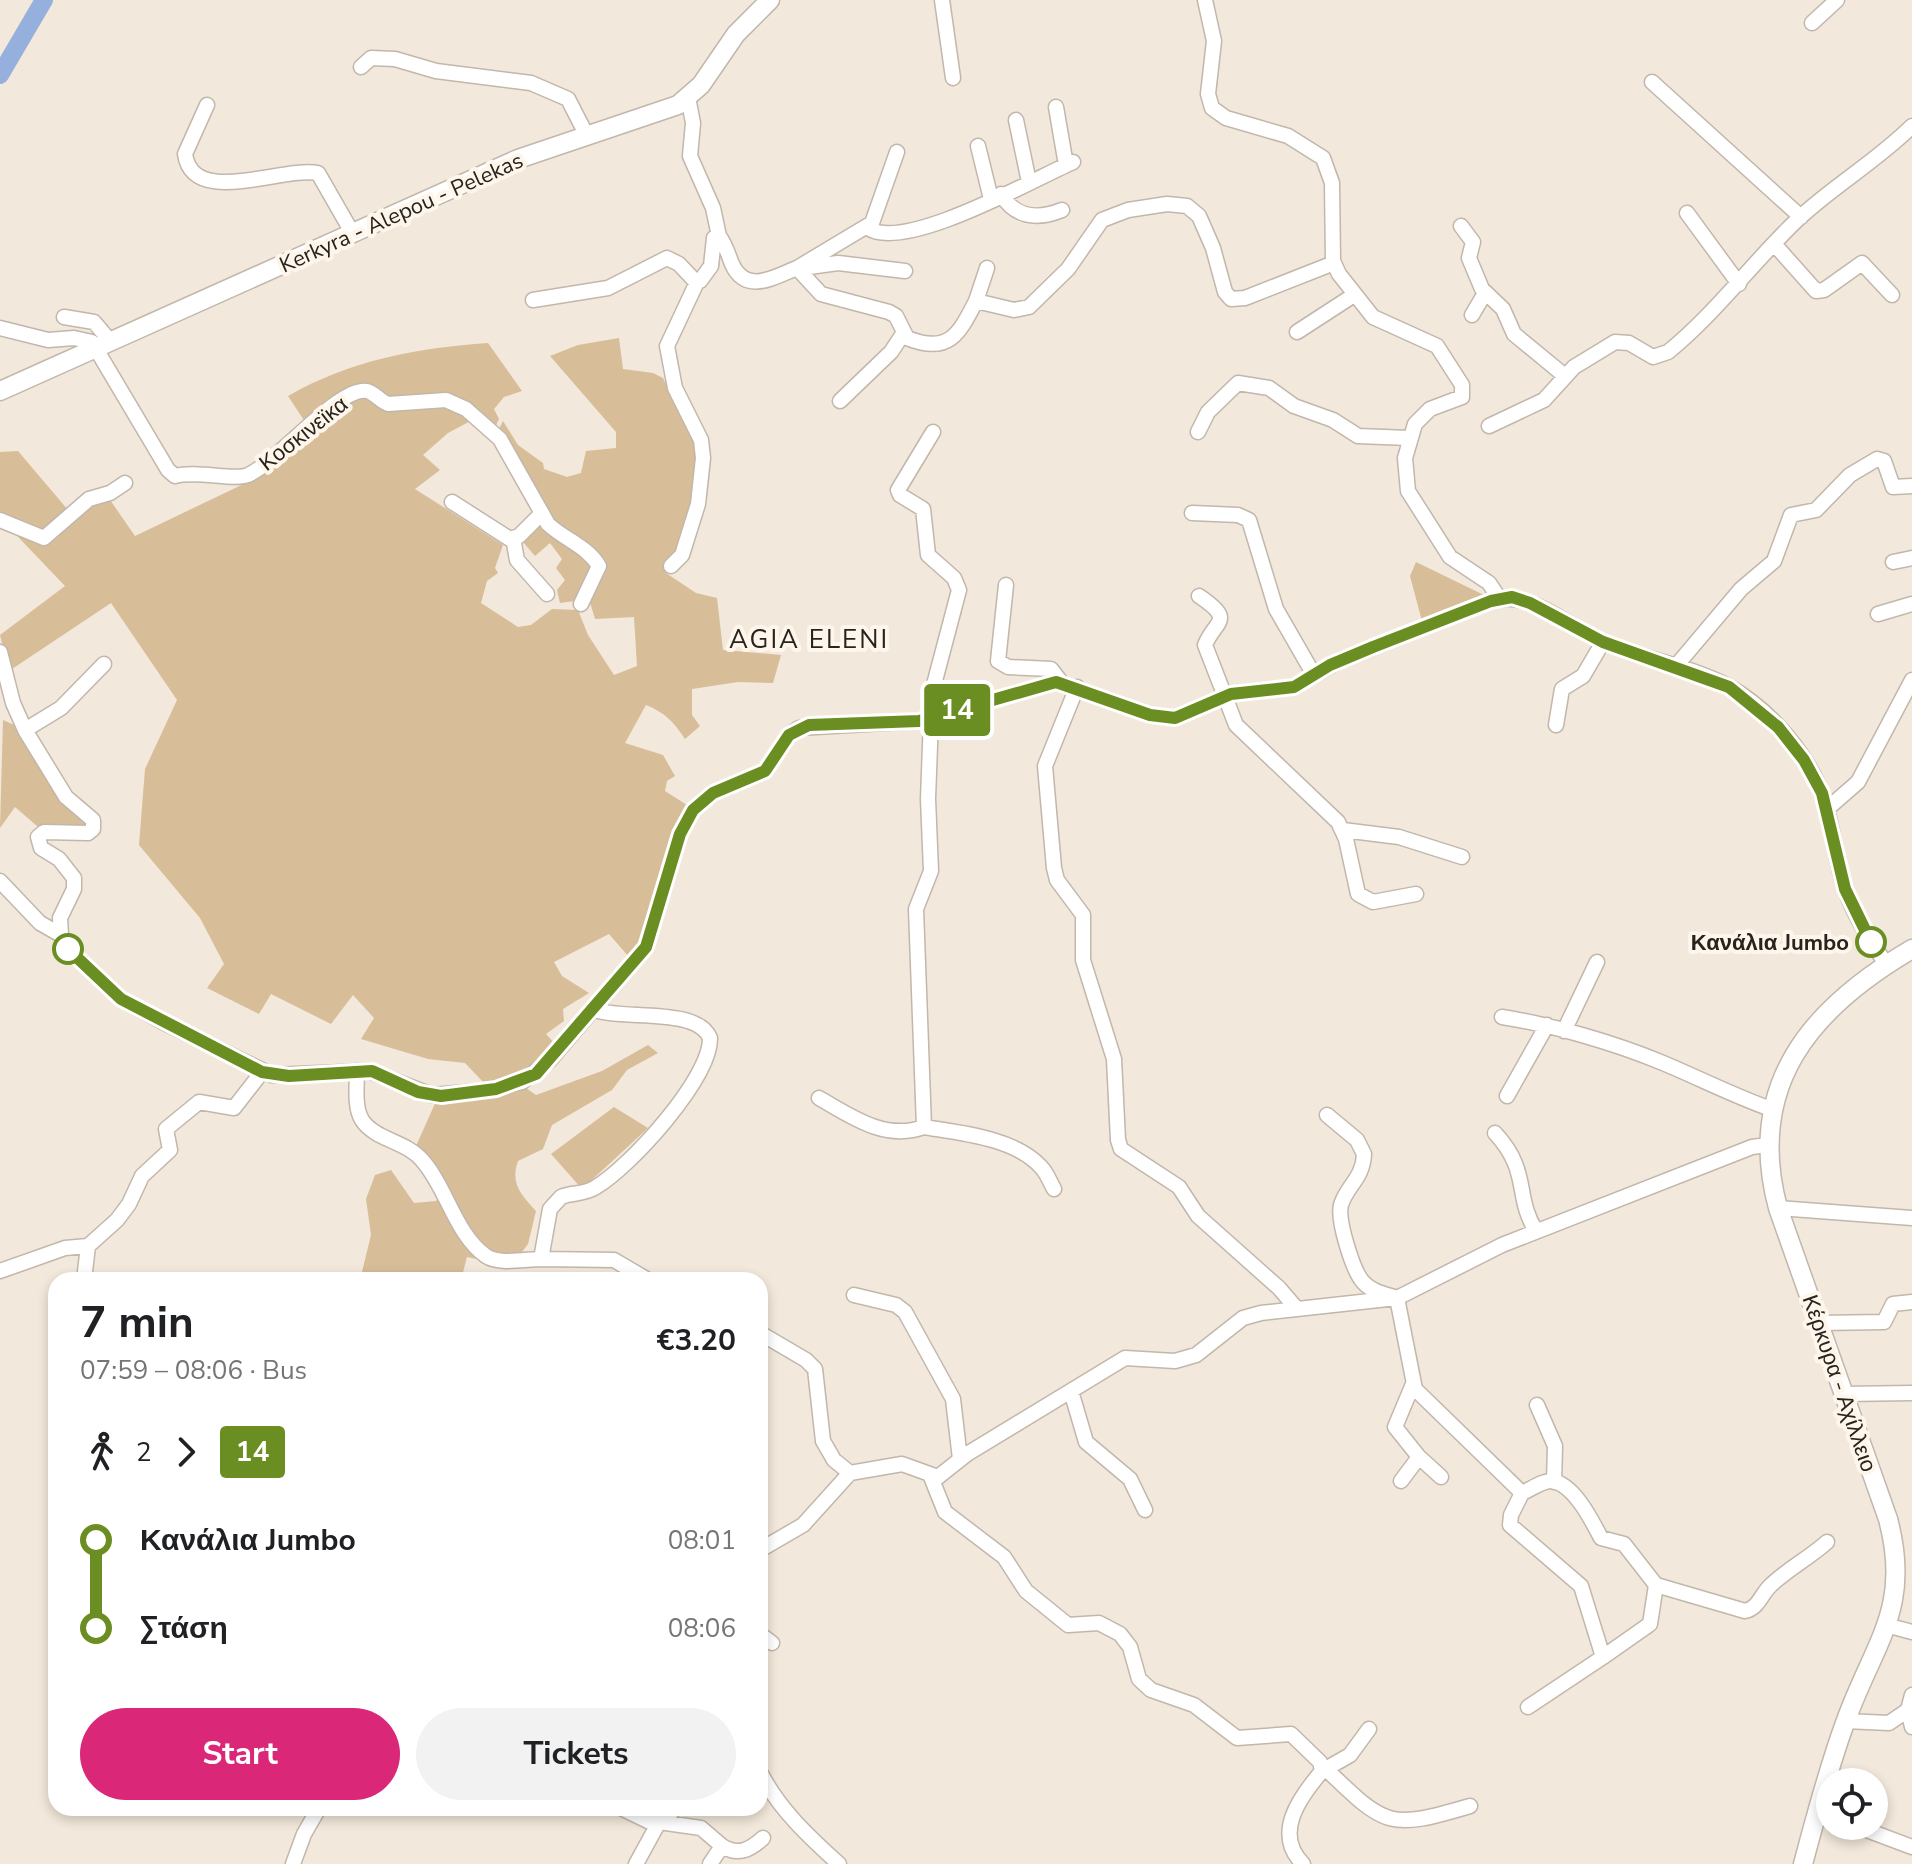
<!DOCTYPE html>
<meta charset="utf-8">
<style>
body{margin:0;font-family:"Nunito Sans",sans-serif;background:#f2f2f2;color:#202124;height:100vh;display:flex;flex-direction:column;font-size:30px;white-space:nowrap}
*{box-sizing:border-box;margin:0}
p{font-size:26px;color:#757577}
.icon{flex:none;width:44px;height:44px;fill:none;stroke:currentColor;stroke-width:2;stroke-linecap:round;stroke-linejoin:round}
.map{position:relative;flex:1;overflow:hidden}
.drawer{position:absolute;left:48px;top:1272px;width:720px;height:544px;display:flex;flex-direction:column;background:#fff;border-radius:24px;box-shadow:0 4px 12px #0003}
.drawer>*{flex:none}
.badge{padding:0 16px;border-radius:6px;font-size:28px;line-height:52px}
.buttons{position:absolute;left:1816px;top:1768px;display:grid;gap:16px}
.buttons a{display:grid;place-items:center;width:72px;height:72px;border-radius:50%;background:#fff;box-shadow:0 4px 12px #0003;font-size:40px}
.map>.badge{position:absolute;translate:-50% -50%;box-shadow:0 0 0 4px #fff}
.legs{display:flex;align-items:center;gap:12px;height:88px;padding:0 32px;font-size:26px}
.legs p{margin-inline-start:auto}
.head{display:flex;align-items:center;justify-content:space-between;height:136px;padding:0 32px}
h1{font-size:44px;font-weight:700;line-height:60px}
.action{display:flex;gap:16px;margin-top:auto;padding:16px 32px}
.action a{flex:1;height:92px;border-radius:48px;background:#db2777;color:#fff;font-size:32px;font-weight:700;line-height:92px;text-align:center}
.action a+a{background:#f2f2f2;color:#202124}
ul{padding:0 32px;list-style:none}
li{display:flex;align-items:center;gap:28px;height:88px;font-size:30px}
li i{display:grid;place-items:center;width:12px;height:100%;margin:0 10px;background:currentColor}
li i::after{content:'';width:20px;height:20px;margin:-10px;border:6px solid;border-radius:50%;background:#fff}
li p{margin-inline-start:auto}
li:first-child i{background:linear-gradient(#0000 50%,currentColor 0)}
li:last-child i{background:linear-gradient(currentColor 50%,#0000 0)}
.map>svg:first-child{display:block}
</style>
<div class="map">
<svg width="1912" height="1864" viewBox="0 0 1912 1864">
<rect width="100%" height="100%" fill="#f2e8db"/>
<path fill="#d8bd99" d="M619,338L623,369L653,373L663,378L694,440L699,481L676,560L665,564L666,573L696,593L717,598L723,650L781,655L773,683L738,682L692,689V715L700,726L685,739C674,722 664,712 646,705L625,743L663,755L675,776L667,781L665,791L690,807L641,941L629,957L609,934L554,962L562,976L589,993L563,1009L564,1021L546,1034L555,1044L529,1073L486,1085L465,1063L428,1059L361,1039L374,1018L353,995L331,1024L271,994L259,1014L207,988L224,964L200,918L139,845L145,769L177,700L111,603L9,671L0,635L65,586L0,518V452L18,451L74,517L91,501L108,497L135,536L252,480L311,431L288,396C351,360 417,348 488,343L522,391L504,397L494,409L499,419L494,429L478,417L448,433L423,455L440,470L415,489L503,545L495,568L498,573L487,581L481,603L518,627L531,625L552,609L578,610L588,635L614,675L637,666L634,617L595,619L589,599L560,603L557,590L565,580L556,568L562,559L550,543L535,556L523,542L548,517L498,431L503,421L518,445L543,463L544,469L567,477L581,473L586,451L616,448V432L550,356L578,345Z
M1416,562L1488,597L1423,625L1410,576Z
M3,720L25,730L93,829L44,832L15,807L0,828Z
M648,1045L658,1053L627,1070L612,1090L552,1125L543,1149L518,1161C510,1184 521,1194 536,1211L528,1244L519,1256L486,1261L467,1257L461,1280H360L371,1235L366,1199L375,1175L391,1170L414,1203L436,1201L448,1185L416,1146L437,1099L523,1086L536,1095L602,1071Z
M614,1107L648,1128L582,1189L551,1154Z"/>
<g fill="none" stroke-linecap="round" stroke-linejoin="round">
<path stroke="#95b0dd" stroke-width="18" d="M0,75L44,0"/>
<g stroke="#c1b7ab" stroke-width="17">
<path id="minor" d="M942,0L953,78
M1205,0L1214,41L1208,94L1212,108L1226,118L1288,136L1323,158L1332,183L1333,261L1339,274L1373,317L1437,346L1462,385V397L1430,409L1415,424L1405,458L1408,491L1450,557L1489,583L1499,598
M1812,23L1837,0
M361,67L371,58L395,59L436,71L531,83L568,99L586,134
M1652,82L1801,217
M688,97L693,123L690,156L713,208L719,236
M207,105L185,154C193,208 282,166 318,173L353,234
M1056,107L1066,165
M1016,120L1029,182
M978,146L991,199
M1001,194C1015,218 1037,220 1062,210
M1687,213L1739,284
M1461,226L1473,242L1469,258L1482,289L1503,309L1514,334L1565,376
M868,228C904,253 1034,179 1073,162
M1775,245L1816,291L1824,290L1862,263L1892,295
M797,268L872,223L897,152
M802,268L838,263L905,271
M533,300L608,288L667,258L679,264L695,281H700L711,266L714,238L719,236C725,243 728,254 732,264C746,295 774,277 797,268L821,294L889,312L896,316L907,338C949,355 959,334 976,301L1014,310L1029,307L1068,269L1102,220L1128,210L1167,204L1187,206L1199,216L1213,248L1225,292L1231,299L1245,298L1334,263
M976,301L987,268
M1472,315L1485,293
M64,317L94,322L111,342
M0,328L48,340L74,338L92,342L168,470L175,476C197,470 235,481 248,475C278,462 340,385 367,391C375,393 380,401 388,404L446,400L466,409L500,439L548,524C565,540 587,546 599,566L581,604
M1297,332L1354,295
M840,401L891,352L903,334
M1489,426L1544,400L1574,367L1615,342L1629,343L1653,357L1668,352C1716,313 1753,262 1797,220C1833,186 1877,161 1912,126
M1198,432L1208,412L1238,383L1269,388L1294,406L1333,420L1358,436L1409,438
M452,502L510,539L519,536L542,513
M1192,513L1238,515L1249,520L1276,609L1314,675
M0,520L44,538L89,499L110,493L125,483
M513,538L517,560L547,594
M1893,562L1912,558
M671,566L682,555L698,504L703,458L701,440L675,388L667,346L697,282
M1006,585L998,661L1008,667L1051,669L1061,682
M1199,596C1236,621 1215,620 1205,645L1236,725L1338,822L1346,839L1358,894L1373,902L1416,894
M1878,614L1912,604
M0,652L13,703L25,730L66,797L93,820V829L88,833L44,832L38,837L41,848L59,859L74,878V889L60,918L61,935L67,948L121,999L163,1022L272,1075L369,1071L432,1095L482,1091L522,1082L550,1060L646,947L680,834L693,810L713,793L765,771L789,735L799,728L919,721L1056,682L1150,715L1175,718L1231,694L1294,687L1339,661L1491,601C1530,589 1567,626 1601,641C1642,659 1688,665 1728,686C1772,711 1812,758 1826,806C1834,834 1836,862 1845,889C1855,917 1870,940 1886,964
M1676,666L1741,589L1774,561L1791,515L1816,510L1850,475L1877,459L1884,461L1893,487L1912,486
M1077,687L1045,766L1054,868L1057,880L1083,915V960L1114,1059L1118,1140L1121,1149L1179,1187L1198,1216L1279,1288L1297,1309
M1556,725L1562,689L1583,676L1603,642
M25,730L61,708L104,664
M1827,809L1858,782L1912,680
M1343,830L1399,837L1462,857
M0,881L40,923L61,935
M592,1009C620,1021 697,1006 710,1038C711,1078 630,1167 596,1187C584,1195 573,1192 561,1197L550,1209L541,1259L614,1260L648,1280
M1502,1017C1553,1025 1615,1043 1663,1063C1699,1078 1734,1096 1771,1109
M1564,1031L1597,962
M357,1071C357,1086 354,1107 362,1120C375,1140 406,1141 422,1160C447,1188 455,1234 486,1256C499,1265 527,1259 541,1259
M1507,1096L1547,1025
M819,1098C852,1117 885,1141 924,1127L916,909L931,871L928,799L932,692L959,590L954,578L928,555L923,509L900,495L898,490L933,432
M1327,1115L1357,1140L1364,1154C1363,1179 1347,1185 1341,1205C1337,1220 1353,1271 1363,1282C1372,1292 1385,1294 1397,1298L1415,1389L1522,1493C1530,1490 1543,1480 1552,1481C1574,1484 1592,1521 1601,1538L1624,1544L1656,1585L1745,1611C1759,1608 1761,1594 1771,1585C1788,1569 1809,1558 1827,1542
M924,1127C961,1133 1015,1138 1041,1167C1047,1173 1050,1182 1054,1189
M1495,1133C1531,1172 1514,1196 1536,1231
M1778,1208L1912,1218
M0,1271L65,1248L88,1246
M84,1280L88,1246L117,1220L129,1204L142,1176L170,1150L166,1129L199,1102L234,1108L262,1072
M854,1295L896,1305L905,1312L953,1399L960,1459
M1819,1323L1884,1322L1893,1304L1912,1302
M760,1333L806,1360L815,1369L823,1441L834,1460L850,1473
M1071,1391L1086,1442L1130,1479L1145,1510
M1843,1394L1912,1393
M1537,1405L1555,1446L1554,1482
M1419,1457L1441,1477
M931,1477L945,1512L1004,1557L1026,1591L1068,1625L1099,1623L1120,1634L1130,1647L1139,1679L1151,1690L1194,1705L1237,1738L1291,1734L1320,1762L1322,1771C1299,1798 1273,1834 1303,1864
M1401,1481L1419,1457L1395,1427L1413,1384
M1522,1493L1511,1515L1510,1525L1581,1586L1603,1657L1650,1624L1656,1585
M760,1550L803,1525L850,1473L902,1464L938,1477L967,1454L1125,1358L1175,1361L1196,1355L1243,1318L1261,1313L1397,1298L1502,1245L1752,1147L1767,1145
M1886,1625L1912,1632
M760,1634L772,1643
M1912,1695L1908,1710L1912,1727
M1528,1707L1603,1657
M1845,1721L1889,1723L1908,1710
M1326,1769C1386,1827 1389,1830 1470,1806
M1322,1771L1350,1755L1369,1729
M760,1772C779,1809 808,1836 839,1864
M621,1808L652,1823L666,1819L675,1808
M1856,1826L1912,1847
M722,1846C738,1856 750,1850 763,1838
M293,1864L304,1834L319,1808
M636,1864L659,1822L701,1828L722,1846L710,1864"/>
</g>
<g stroke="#c1b7ab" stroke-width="21">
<path id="major" d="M0,391L518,159L678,105L701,85L736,34L770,0
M1803,1864C1816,1816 1828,1769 1845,1723C1874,1642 1912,1609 1888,1519L1778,1208C1745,1085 1811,1008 1912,949"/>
</g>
<use href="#minor" stroke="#fff" stroke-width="14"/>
<use href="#major" stroke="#fff" stroke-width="18"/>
</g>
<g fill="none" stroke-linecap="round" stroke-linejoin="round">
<g stroke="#fff" stroke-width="18">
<path id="line-1" d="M68,949L121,999L262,1072L289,1076L372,1071L418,1092L441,1096L496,1089L536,1074L646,947L680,834L693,810L713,793L765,771L789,735L809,725L919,721L1056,682L1150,715L1175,718L1231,694L1294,687L1330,665L1373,647L1491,601L1512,597L1530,603L1603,642L1729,687L1778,727L1804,760L1822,793L1845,889L1871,942"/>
</g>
<use href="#line-1" stroke="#6b8e23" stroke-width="12"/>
</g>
<g fill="#fff" stroke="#6b8e23" stroke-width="4">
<circle cx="1871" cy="942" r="14"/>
<circle cx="68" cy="949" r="14"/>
</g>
<g text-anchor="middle" stroke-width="8" stroke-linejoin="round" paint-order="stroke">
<g font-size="22" fill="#27231e" stroke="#fef5eb">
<text transform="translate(401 212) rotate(-24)" y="8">Kerkyra - Alepou - Pelekas</text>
<text transform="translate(303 433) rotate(-38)" y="8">Κοσκινεϊκα</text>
<text transform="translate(1840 1383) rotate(71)" y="8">Κέρκυρα - Αχίλλειο</text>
</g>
<g font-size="22" font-weight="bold" fill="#27231e" stroke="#fef5eb" text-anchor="end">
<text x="1849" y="950">Κανάλια Jumbo</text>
</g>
<g font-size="26" letter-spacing="2" fill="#27231e" stroke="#fef5eb">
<text x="809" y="648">AGIA ELENI</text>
</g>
</g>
</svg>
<div class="buttons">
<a><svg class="icon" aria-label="locate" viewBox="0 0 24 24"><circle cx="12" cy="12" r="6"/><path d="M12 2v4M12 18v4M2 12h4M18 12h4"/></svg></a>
</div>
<b class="badge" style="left:957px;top:710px;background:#6b8e23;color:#fff">14</b>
<section class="drawer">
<div class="head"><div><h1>7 min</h1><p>07:59 – 08:06 · Bus</p></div><b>€3.20</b></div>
<div class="legs"><svg class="icon" aria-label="walk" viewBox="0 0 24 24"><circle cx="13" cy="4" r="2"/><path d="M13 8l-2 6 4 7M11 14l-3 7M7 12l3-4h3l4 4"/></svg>2<svg class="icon" aria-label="forward" viewBox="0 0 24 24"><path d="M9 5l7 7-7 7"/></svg><b class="badge" style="background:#6b8e23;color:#fff">14</b></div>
<ul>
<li><i style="color:#6b8e23"></i><b>Κανάλια Jumbo</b><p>08:01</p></li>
<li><i style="color:#6b8e23"></i><b>Στάση</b><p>08:06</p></li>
</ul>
<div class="action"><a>Start</a><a>Tickets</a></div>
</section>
</div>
